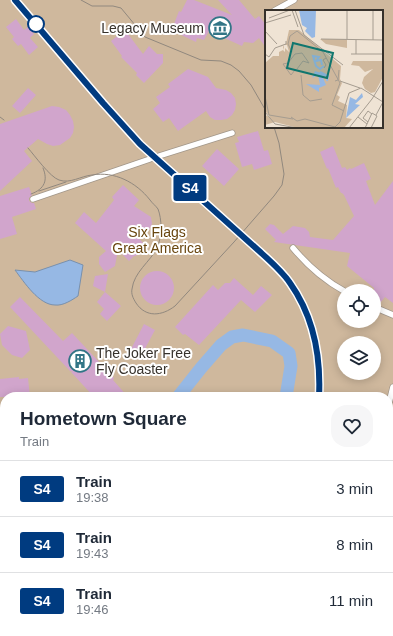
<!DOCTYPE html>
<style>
body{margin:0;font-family:Arial,sans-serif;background:#f6f6f7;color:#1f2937;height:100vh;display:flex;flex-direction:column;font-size:15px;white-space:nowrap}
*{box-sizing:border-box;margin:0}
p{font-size:13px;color:#747a83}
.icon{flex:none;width:22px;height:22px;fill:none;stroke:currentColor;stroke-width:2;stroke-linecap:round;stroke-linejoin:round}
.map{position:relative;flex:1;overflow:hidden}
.panel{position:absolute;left:0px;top:392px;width:393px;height:244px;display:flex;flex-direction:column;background:#fff;border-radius:16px 16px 0 0;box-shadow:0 2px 10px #0003}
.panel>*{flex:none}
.badge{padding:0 8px;border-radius:3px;font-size:14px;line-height:26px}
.tools{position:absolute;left:337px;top:284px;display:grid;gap:8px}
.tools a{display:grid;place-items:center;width:44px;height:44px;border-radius:50%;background:#fff;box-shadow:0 2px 10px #0003;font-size:20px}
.map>.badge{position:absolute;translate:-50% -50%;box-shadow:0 0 0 2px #fff}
.round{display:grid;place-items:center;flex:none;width:42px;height:42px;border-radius:16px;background:#f6f6f7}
.head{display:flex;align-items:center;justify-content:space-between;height:68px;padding:0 20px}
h1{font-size:19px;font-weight:700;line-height:30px}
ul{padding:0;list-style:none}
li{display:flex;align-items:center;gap:12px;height:56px;padding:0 20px;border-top:1px solid #e0e1e3}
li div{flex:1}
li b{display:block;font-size:15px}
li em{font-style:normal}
li .badge{min-width:44px;font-weight:700;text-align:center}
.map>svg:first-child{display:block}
</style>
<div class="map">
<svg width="393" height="636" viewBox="0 0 393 636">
<rect width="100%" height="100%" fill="#efe3d4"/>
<path fill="#cfb89d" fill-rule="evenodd" d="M0,0H393V463L388,482V397H5V631H312L309,636H0ZM266,11H382V127H266ZM344,291H374V321H344ZM344,343H374V373H344Z"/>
<path fill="#96b8e4" stroke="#7990ac" d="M70,260L83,265L78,296C72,300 63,306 55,305C39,305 24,282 15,270L35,272Z
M5,423V454L0,452V424Z
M5,486V592L0,589V488Z"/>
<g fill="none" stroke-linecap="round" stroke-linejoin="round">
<path stroke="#96b8e4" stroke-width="13" d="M178,397L201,368L221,345L232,337L243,335L272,341L289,353L291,366L286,397
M0,454L5,460
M0,603L5,602
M12,636L21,631
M35,636L37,631"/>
</g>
<path fill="#d1a5cc" d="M187,0H194L232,15L218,0H239L255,19L259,16L266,25V48L259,38L253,43L244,42L242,46L209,31L204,40L197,38L196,42L177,33L173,29L174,24L179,11L181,12Z
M16,19L24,30L28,27L34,34L30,38L38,47L29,55L21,44L18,46L12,39L14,37L6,27Z
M125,30L143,54L149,46L157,54H163V63L144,83L136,75L137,73L121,57L122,56L111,41Z
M188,69L208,77L216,88L226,90L231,93L235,98L236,104L235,110L232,115L227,119L221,120H215L210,117L206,111L178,131L169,118L163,122L153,109L160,103L156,97L170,87L168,84Z
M28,88L36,95L20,113L12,106Z
M52,106L59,107L66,110L70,115L73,121L74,127L73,133L70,138L60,145L53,146L47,144L38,139L24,151L32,161L0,191V124Z
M258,131L264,151L268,150L272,164L254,170L252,164L242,167L235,143L239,142L237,137Z
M333,146L342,168L345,167L347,170L350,168L351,169L364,163L371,179L366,181L375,205L393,181V303L385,297L380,303L374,299V288L347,266L350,253L274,242L276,240L265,229L270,224L274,225L283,234L293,226L305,228L309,232L310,237L333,240L354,216L344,195L342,193H341L338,187L336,188L328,168L327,169L320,152Z
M217,149L239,169L224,186L202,166Z
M123,185L139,200L134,206L151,217L152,224L149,230L133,232L145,245L136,256H134L129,261L118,250L115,266L105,272L99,264V257L106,251L75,223L84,212L96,223L114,200L112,197Z
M29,187L32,195L29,198V201L32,203H34L36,209L12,217L17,234L0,239V196Z
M140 288a17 17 0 1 1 34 0a17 17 0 1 1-34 0Z
M108,274L105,292L93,286L95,276Z
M234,278L253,295L261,286L272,295L255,312L241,300L199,345L185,334L183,335L175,327L213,285L218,290L225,283H230Z
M105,292L121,306L107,321L100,314L104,309L97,302Z
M20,297L63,341L72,333L114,378L113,380L128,397H94L71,372H73L70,371L10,307Z
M144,324L155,330L141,356L130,351Z
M8,326L26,331L30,350L22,358L12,355L2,345L0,334Z
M19,377V379L28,378L30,397H0V379Z"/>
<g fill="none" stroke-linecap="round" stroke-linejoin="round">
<g stroke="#a2978a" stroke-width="7">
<path id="service" d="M274,11L294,0
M159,156L232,133
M33,199L150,159
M293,248C308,266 324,280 344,291
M374,307L393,315
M388,407L393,387
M388,504L393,486
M191,636L197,631
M315,636L318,631"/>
</g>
<use href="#service" stroke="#fff" stroke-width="5.5"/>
<path stroke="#91887e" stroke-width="1" d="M81,0L92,6H113L121,8L145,37L201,60L221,61L231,65L239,71L251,85L266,111
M0,117L4,120
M28,148C35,156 50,177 59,180C70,184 81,176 92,175C114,171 136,182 150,200C152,203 156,206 158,209C160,214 161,221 161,227C161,234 160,241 157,248C150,262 134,272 132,289C131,294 133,298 136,303C146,318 162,316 175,306L234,242L274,196L282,185L284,174L279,143L274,127
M39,191L66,182
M31,194C45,189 48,180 43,168"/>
<g stroke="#91887e" stroke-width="4.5">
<path id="rail" d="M15,0L103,103L140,144L259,250C270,260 282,271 290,283C314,317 321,357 319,397
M135,636L138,631"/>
</g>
<use href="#rail" stroke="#fff" stroke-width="3" stroke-dasharray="9" stroke-linecap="butt"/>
</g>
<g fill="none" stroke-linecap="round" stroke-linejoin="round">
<g stroke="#fff" stroke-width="9">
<path id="line" d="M15,0L103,103L140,144L258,250C269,260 282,271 290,283C314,317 321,357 319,397"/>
</g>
<use href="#line" stroke="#003b80" stroke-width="6"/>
</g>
<defs>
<g id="museum-ring" transform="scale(1.15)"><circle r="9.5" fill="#fff" stroke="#327586" stroke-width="1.5"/><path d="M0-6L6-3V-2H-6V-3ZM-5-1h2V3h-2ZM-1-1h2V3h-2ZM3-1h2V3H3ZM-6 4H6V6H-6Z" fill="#327586"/></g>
<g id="building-ring" transform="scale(1.15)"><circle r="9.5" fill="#fff" stroke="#327586" stroke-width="1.5"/><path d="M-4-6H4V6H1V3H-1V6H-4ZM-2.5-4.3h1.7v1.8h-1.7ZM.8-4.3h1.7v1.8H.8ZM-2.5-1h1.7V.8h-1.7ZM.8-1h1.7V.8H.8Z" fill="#327586"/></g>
</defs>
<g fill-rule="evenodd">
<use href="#museum-ring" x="220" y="28"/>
<use href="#building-ring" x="80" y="361"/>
</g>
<circle fill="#fff" stroke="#003b80" stroke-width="2" cx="36" cy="24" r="8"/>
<g text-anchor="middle" stroke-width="4" stroke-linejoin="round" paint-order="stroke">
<g font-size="14" fill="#36312b" stroke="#fff" text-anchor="end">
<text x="204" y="33">Legacy Museum</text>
<text x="96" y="358" text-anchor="start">The Joker Free<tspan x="96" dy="16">Fly Coaster</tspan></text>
</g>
<g font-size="14" fill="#69460f" stroke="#fff">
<text x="157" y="237">Six Flags<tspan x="157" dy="16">Great America</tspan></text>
</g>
</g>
<g transform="translate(265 10)">
<rect width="118" height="118" fill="#efe3d4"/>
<path d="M24,20H34L76,56L75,69L77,73L72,85L75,87L73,91L82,95L81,108L87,109L79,118H33L10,112L0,115V105L5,107L0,101V53L8,46H14V42L18,40L20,42V38L24,42L22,35H18L19,37L18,40V35L17,36L15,37L17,35L21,34ZM55,29H82V38L61,34ZM88,51H118V67L110,82L106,83L100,79L97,73L99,67L108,59L100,62L94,56L86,55Z" fill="#cfb89d"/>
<path d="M34,0H51L50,27L47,28L40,21L42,18L37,15ZM50,61L62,65L58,68L61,75L54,78V82L41,74L55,75L53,65L47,68ZM97,83L98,87L90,94L95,95L81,108L85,87L91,90Z" fill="#96b8e4"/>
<path fill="none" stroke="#96b8e4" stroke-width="2" d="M57,55L56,50L51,51L54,47L48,46L51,56L55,59L59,56M55,62L63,66L62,71"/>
<path fill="none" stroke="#a59c90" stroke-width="1" d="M27,0L33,17M30,0L39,25L78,55M4,8L25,0M0,13L26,5M0,21L12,34M56,29L118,30M82,29V0M91,30V44M108,30V0M27,42L23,34L25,26L32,21L58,42L75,73L67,95L79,101M0,44L4,47L10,38L21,34V31M86,44H118M59,58L61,55L58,50L61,48M30,60L26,65L18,54L23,53L30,44L37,43L44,53L38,51L32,59M36,65L38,85L45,91L57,89M70,71L73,70L74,60M75,71L95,78M0,86L4,105L28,109M0,102L10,114L32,118M26,107L32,111L40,109L70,117L75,112L84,83L96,78L118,92L111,105M93,107L102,114L100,118M103,112L98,108L103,101L107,104M102,114L107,103L112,106L106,118M84,118L107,89L118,71"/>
<path fill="#0f766e" fill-opacity="0.15" stroke="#0f766e" stroke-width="2" d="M28,33L68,43L62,68L22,58Z"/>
<rect width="118" height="118" fill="none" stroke="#36312b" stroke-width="2"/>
</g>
</svg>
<div class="tools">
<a><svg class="icon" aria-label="locate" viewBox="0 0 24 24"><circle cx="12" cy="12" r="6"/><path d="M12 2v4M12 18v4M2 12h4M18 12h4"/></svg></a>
<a><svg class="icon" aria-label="layers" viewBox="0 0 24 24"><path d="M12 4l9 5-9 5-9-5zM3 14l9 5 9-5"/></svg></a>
</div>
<b class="badge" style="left:190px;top:188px;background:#003b80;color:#fff">S4</b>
<section class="panel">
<div class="head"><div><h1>Hometown Square</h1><p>Train</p></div><a class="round"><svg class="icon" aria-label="heart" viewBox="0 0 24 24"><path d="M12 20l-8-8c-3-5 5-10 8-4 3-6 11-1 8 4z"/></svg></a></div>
<ul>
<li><span class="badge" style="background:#003b80;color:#fff">S4</span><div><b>Train</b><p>19:38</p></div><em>3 min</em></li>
<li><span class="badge" style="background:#003b80;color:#fff">S4</span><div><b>Train</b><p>19:43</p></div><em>8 min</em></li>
<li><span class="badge" style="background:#003b80;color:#fff">S4</span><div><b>Train</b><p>19:46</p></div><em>11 min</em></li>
</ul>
</section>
</div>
